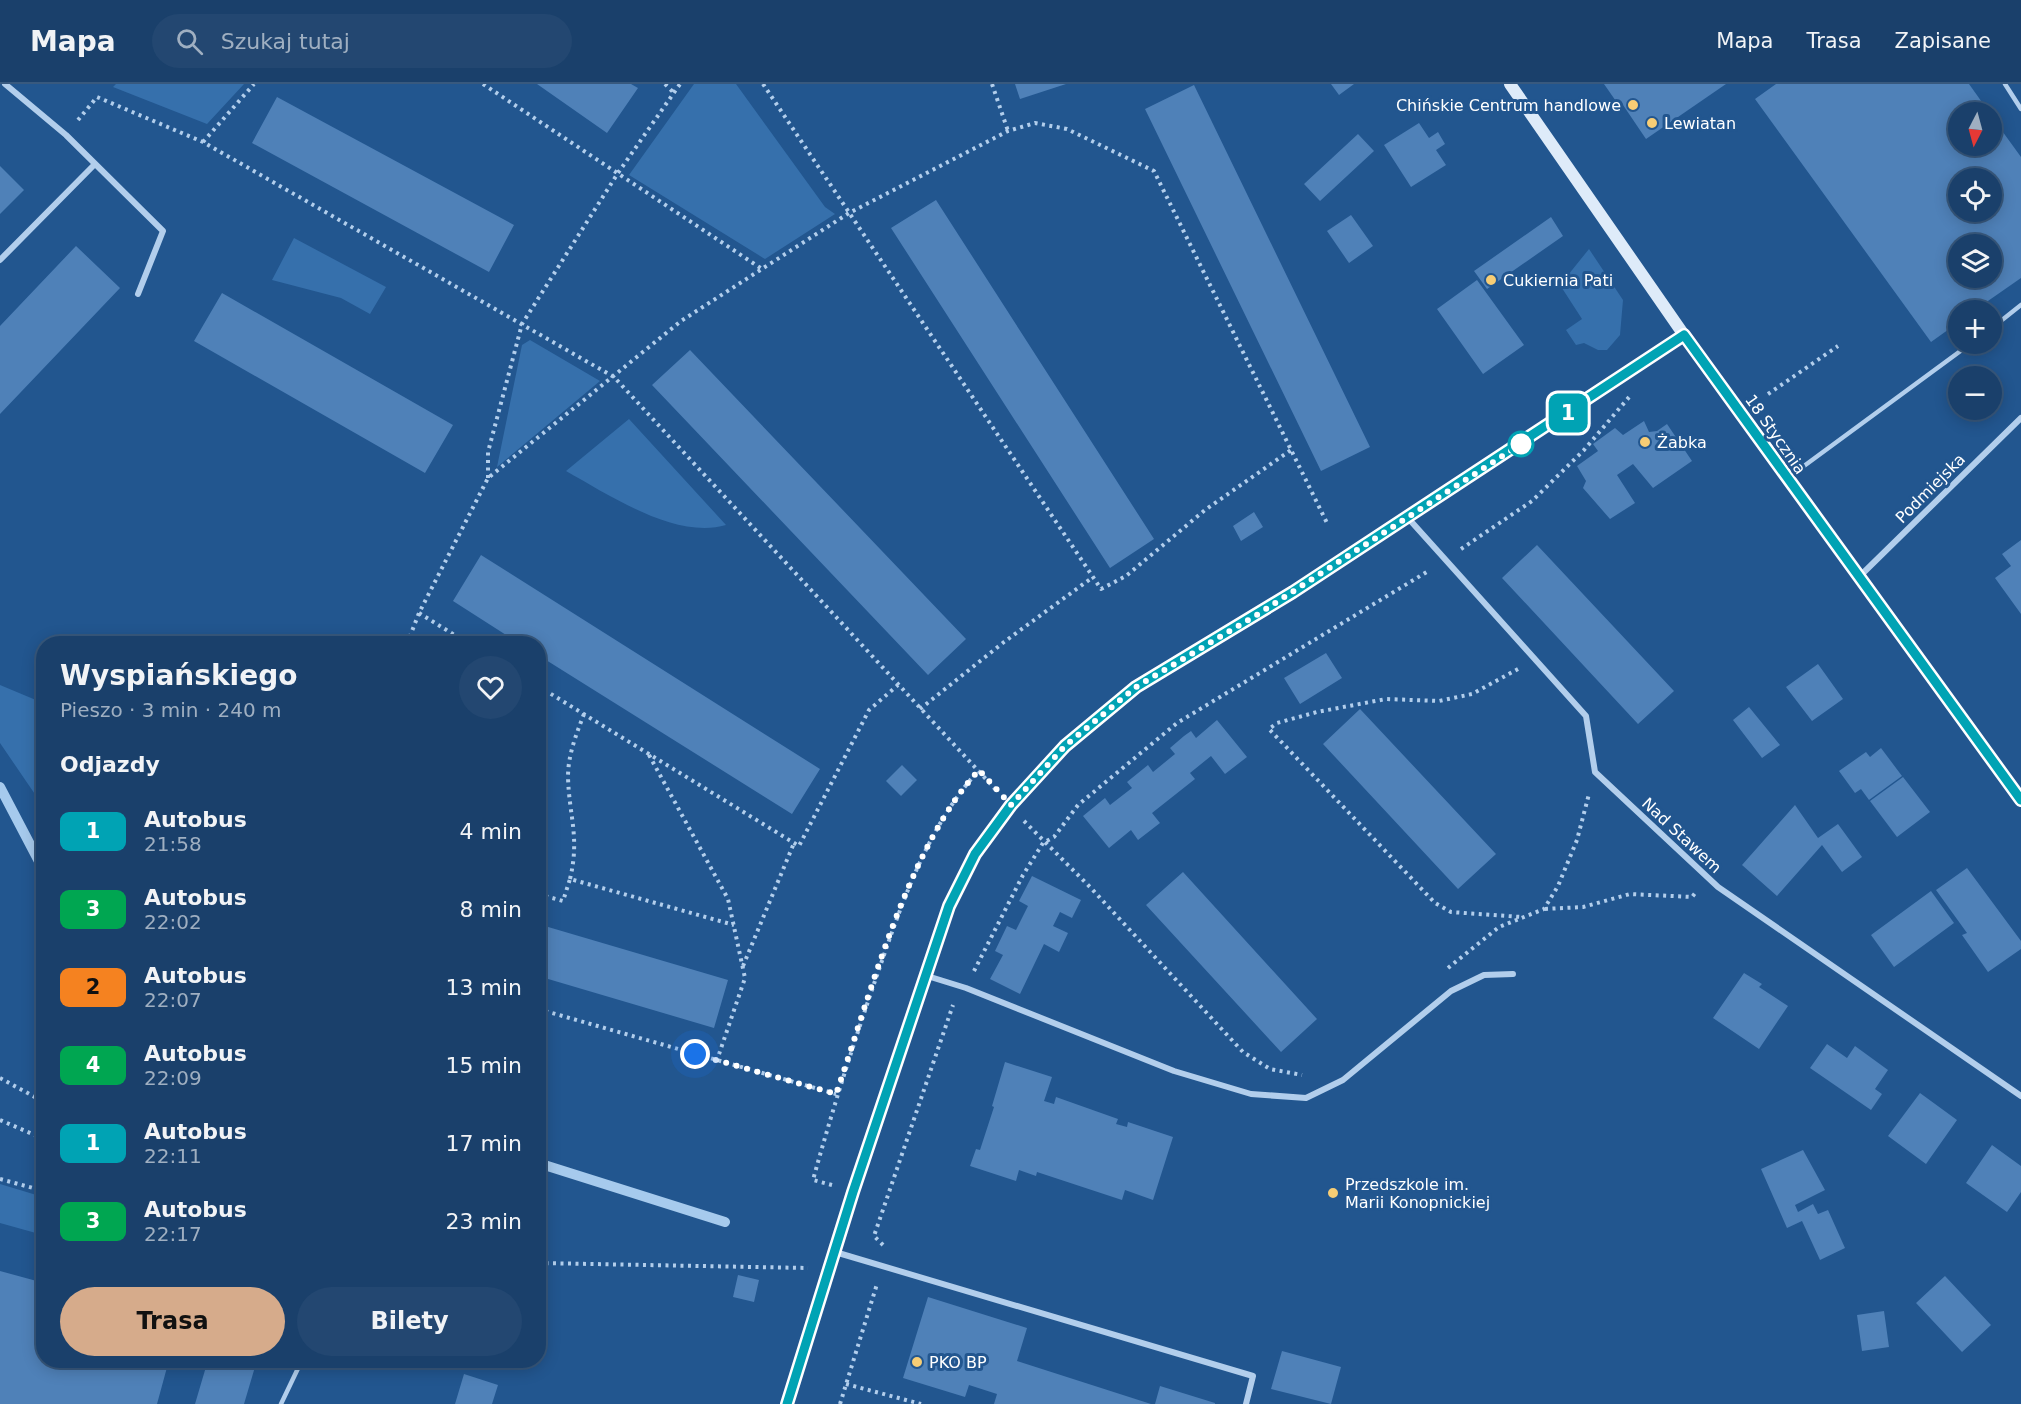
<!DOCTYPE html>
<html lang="pl">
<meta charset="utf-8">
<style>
body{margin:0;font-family:"DejaVu Sans",sans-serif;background:#234771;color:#f1f3f6;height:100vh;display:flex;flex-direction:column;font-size:22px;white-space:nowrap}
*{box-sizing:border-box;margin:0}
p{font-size:20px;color:#9fafc1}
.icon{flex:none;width:33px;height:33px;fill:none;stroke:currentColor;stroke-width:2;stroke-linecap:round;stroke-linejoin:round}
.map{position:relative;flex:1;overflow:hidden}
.sheet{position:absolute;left:36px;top:552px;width:510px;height:732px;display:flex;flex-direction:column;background:#1a406b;border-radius:24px;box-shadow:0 3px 15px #0003,0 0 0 2px #38597e}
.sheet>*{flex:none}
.badge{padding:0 12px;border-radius:9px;font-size:21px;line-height:39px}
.needle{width:39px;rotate:186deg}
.tools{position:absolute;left:1948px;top:18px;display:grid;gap:12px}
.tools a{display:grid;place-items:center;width:54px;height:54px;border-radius:50%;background:#1a406b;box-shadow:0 3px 15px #0003,0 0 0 2px #38597e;font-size:30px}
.you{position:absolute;width:30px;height:30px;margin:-15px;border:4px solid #fff;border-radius:50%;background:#1a73e8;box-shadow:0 0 0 9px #1a73e833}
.map>.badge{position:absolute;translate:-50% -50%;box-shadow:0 0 0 3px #fff}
h2{padding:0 24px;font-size:22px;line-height:54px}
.round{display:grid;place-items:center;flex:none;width:63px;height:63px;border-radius:32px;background:#234771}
.summary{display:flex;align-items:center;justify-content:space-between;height:102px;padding:0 24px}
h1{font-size:28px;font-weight:600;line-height:45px}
.cta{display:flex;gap:12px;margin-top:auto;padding:12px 24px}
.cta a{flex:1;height:69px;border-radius:36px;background:#d6ab8b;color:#111;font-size:24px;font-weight:600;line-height:69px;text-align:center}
.cta a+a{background:#234771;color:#f1f3f6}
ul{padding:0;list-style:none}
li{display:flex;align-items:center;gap:18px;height:78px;padding:0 24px}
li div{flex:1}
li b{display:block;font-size:22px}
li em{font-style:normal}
li .badge{min-width:66px;font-weight:700;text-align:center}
header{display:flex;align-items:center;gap:36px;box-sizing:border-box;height:84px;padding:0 30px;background:#1a406b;border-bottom:2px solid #38597e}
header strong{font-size:28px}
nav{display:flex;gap:33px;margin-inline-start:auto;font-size:21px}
.search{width:420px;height:54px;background:#234771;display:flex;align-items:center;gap:15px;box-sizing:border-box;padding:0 21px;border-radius:33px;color:#9fafc1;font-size:22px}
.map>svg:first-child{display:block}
</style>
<header>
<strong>Mapa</strong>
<div class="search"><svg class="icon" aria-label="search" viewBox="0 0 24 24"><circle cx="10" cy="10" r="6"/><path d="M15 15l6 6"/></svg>Szukaj tutaj</div>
<nav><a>Mapa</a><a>Trasa</a><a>Zapisane</a></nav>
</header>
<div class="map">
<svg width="2021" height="1320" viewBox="0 0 2021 1320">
<rect width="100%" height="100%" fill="#22568f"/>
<path fill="#3670ac" d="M116,0H244L207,40L113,3Z
M694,0H736L825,123L835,130L765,175L629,91Z
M294,154L386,203L370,230L341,214L272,196Z
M1589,165L1623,216L1620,251L1607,266H1598L1584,259L1576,261L1566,246L1582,235L1560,201Z
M530,256L600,297L497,383L522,261Z
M629,335L726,441C676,456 609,411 566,387Z
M0,601L43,619V722L0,659Z
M0,1100L43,1113V1151L0,1139Z"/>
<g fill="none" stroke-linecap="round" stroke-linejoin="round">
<path stroke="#a6caed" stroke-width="10" d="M0,703L44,787
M538,1079L725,1138"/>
</g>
<path fill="#4f81b8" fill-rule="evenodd" d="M537,0H631L638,4L607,49Z
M1015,0H1066L1020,15Z
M1331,0H1354L1339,11Z
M1604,0H1726L1646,55L1623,21L1620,23Z
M1776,0H1969L1989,28H1959V62H1992V33L2021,73V194L1975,226H1959V238L1931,258L1755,15ZM1959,94H1992V128H1959ZM1959,160H1992V194H1959Z
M1194,1L1370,363L1321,387L1145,25Z
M277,13L514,141L489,188L252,59Z
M1419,39L1429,54L1438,48L1445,60L1436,66L1446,81L1411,103L1384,61Z
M1358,50L1374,67L1320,117L1304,100Z
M0,82L24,106L0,130Z
M936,116L1154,455L1110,484L891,144Z
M1351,131L1373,162L1349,179L1327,147Z
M1551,133L1563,152L1487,205L1474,187Z
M76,162L120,204L0,330V242Z
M1477,196L1524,261L1483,290L1437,225Z
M222,209L453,341L425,389L194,257Z
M690,266L966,555L928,591L652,301Z
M1644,337L1649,348L1657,347L1667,340L1692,377L1653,404L1633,380L1617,391L1635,419L1610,435L1583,404L1586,397L1577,382L1598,367L1593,360L1615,344L1623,351Z
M1254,428L1263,443L1241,457L1233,442Z
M2021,456V530L1995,494L2011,482L2002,470Z
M1537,461L1674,607L1638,640L1502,494Z
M481,471L820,685L792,730L538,571V560H520L453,517Z
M1326,569L1342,594L1300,620L1284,594Z
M1818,580L1843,615L1812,637L1786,603Z
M1749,623L1780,661L1762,674L1733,636Z
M1360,625L1496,770L1458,805L1323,660Z
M1217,636L1247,673L1225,690L1211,672L1190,689L1195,695L1152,729L1160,739L1138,756L1131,746L1109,764L1083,732L1105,714L1110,721L1132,704L1127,698L1148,681L1153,688L1175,670L1170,664L1184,652L1191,647L1196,654Z
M1881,664L1902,692L1869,716L1861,705L1855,709L1839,687L1866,668L1870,673Z
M902,681L917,696L901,712L886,697Z
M1903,693L1930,728L1897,753L1870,717Z
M1795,721L1818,754L1838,740L1862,773L1842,788L1822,761L1777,812L1742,781Z
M1967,784L2021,857V865L1988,888L1962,851L1967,849L1936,806Z
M1183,788L1317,935L1281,968L1146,821Z
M1032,792L1081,816L1072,834L1060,828L1053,842L1068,849L1059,868L1044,860L1020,910L990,895L1003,871L995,867L1007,842L1016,846L1028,822L1019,817Z
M1931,807L1954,839L1894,883L1871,851Z
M538,840L728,896L714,944L538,892Z
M1744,889L1762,900L1759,903L1788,922L1759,965L1713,934Z
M1827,960L1847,974L1855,962L1888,986L1875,1005L1882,1010L1871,1026L1810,984Z
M1005,978L1052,993L1044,1017L1054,1020L1056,1013L1118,1035L1116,1040L1127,1043L1128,1038L1173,1053L1153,1116L1125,1106L1122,1116L1037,1088L1036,1092L1019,1086L1016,1097L970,1082L976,1065L980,1066L994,1023L992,1022Z
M1920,1009L1957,1036L1926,1080L1888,1052Z
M1992,1061L2021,1082V1108L2007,1128L1966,1099Z
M1803,1066L1825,1106L1795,1121L1798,1128L1813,1120L1818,1130L1828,1126L1845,1164L1820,1176L1802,1137L1787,1144L1761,1085Z
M0,1187L44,1199V1276H169L157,1320H0Z
M738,1191L759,1196L754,1218L733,1213Z
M1945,1192L1991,1241L1962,1268L1916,1219Z
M928,1213L1027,1244L1017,1277L1151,1320H994L997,1310L969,1301L965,1313L903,1294Z
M1884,1227L1889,1263L1862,1267L1857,1231Z
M1282,1267L1341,1283L1331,1320L1271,1305Z
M208,1276H257L244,1320H195Z
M464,1290L498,1301L492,1320H455Z
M1160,1302L1215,1319V1320H1155Z"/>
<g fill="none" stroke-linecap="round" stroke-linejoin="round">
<path stroke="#b2ceec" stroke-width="4" stroke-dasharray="3 4.5" stroke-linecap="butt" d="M483,0L762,185
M665,0L674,9
M763,0L1101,505L1126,492L1205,426L1291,366
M992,0L1008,47
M78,36L97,13L203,58L614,293L997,707
M203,58L254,0
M1768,310L1838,262
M488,394V368L522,240L618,89L680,0
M1461,465L1532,417L1584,366L1630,312
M419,529L469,560
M407,560L419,529L488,394L681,237L849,129L1008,47L1035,39L1067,45L1154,87L1327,439
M1518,585L1472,610L1439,617L1386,615L1317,628L1277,639L1269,645L1435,819L1451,828L1521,833
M538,602L799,762L869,626L898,601
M920,625L1004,558L1093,493
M649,671L728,815L745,894L717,976
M1024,737L1090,803L1243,968L1270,985L1302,991
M570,795C580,753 569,732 568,693C568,671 576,651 584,630
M538,810L563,817L570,795L734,841
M1545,825L1583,823L1630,810L1692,813L1696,808
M743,882L794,759
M1448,884L1499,843L1544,825L1558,802L1577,756L1589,710
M974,887L1023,791L1043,759L1054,753L1078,721L1177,639L1430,486
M538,925L836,1010
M0,994L44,1018
M0,1036L44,1055
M0,1095L44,1107
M832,1101L813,1096C832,1027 853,961 876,894C901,822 926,744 979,686
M883,1161L874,1152L953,921
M538,1179L808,1184
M846,1300L921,1320
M840,1320L877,1200"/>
<path stroke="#b2ceec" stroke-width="4.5" d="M2005,0L2021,25
M1992,244L2021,221
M1789,393L1970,260
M281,1320L302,1276"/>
<path stroke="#b2ceec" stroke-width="6" d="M5,0L66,51L163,147L138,210
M0,176L95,80
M1408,434L1586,632L1595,688L1718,803L2021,1012
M1859,493L2021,334
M924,891L966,904L1174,987L1251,1010L1306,1014L1343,996L1451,907L1484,891L1513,890
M835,1168L1253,1292L1246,1320
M787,1320L853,1108L949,822L975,770L1011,721L1065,662L1136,603L1255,532L1684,251"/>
<path stroke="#deebf9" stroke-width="12" d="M1510,0L1684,251L2021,716"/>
</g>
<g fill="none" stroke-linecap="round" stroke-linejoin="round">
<g stroke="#fff" stroke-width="14">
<path id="line" d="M787,1320L853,1108L949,822L975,770L1011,721L1065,662L1136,603L1293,508L1684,251L2021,716"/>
</g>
<use href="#line" stroke="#00a3b4" stroke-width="9"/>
<path stroke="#fff" stroke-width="6" stroke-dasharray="0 10.8" d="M695,970L836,1010C871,910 907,764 979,686L1011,721L1065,662L1136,603L1255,532L1521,360"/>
</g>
<g fill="#f7cd75" stroke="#22568f" stroke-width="2">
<circle cx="1633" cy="21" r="6"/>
<circle cx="1652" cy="39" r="6"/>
<circle cx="1491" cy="196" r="6"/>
<circle cx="1645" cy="358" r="6"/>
<circle cx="1333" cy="1109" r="6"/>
<circle cx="917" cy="1278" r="6"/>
</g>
<circle fill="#fff" stroke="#00a3b4" stroke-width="3" cx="1521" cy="360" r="12"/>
<g text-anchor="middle" stroke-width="6" stroke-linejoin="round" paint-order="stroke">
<g font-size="16" fill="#fff" stroke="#22568f" text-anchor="start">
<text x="1621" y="27" text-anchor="end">Chińskie Centrum handlowe</text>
<text x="1664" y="45">Lewiatan</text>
<text x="1503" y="202">Cukiernia Pati</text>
<text x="1657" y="364">Żabka</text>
<text x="1345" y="1106">Przedszkole im.<tspan x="1345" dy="18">Marii Konopnickiej</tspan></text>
<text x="929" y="1284">PKO BP</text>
</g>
<g font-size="16" fill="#fff" stroke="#22568f">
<text transform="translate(1776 350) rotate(55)" y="6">18 Stycznia</text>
<text transform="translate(1930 404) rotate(-45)" y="6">Podmiejska</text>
<text transform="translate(1682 751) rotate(43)" y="6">Nad Stawem</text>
</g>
</g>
</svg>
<div class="tools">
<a><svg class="needle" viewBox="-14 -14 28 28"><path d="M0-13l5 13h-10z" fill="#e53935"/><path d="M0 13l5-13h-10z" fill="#9fafc1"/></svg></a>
<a><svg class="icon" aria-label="locate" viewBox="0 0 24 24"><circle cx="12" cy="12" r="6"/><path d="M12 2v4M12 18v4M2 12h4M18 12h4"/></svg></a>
<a><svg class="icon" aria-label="layers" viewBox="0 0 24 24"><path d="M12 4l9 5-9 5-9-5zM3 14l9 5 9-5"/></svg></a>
<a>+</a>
<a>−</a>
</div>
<div class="you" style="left:695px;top:970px"></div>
<b class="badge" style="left:1568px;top:329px;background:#00a3b4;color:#fff">1</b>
<section class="sheet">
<div class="summary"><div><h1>Wyspiańskiego</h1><p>Pieszo · 3 min · 240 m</p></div><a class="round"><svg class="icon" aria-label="heart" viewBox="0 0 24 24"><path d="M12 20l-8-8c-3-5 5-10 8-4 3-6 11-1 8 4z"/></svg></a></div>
<h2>Odjazdy</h2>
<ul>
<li><span class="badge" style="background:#00a3b4;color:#fff">1</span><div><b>Autobus</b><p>21:58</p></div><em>4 min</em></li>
<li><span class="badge" style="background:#00a651;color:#fff">3</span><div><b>Autobus</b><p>22:02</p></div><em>8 min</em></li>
<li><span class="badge" style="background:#f58220;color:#111">2</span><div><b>Autobus</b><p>22:07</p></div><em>13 min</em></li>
<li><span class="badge" style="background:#00a651;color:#fff">4</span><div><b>Autobus</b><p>22:09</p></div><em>15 min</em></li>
<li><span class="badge" style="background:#00a3b4;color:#fff">1</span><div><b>Autobus</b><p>22:11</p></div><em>17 min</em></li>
<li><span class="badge" style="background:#00a651;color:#fff">3</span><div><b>Autobus</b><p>22:17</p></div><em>23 min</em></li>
</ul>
<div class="cta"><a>Trasa</a><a>Bilety</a></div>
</section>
</div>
